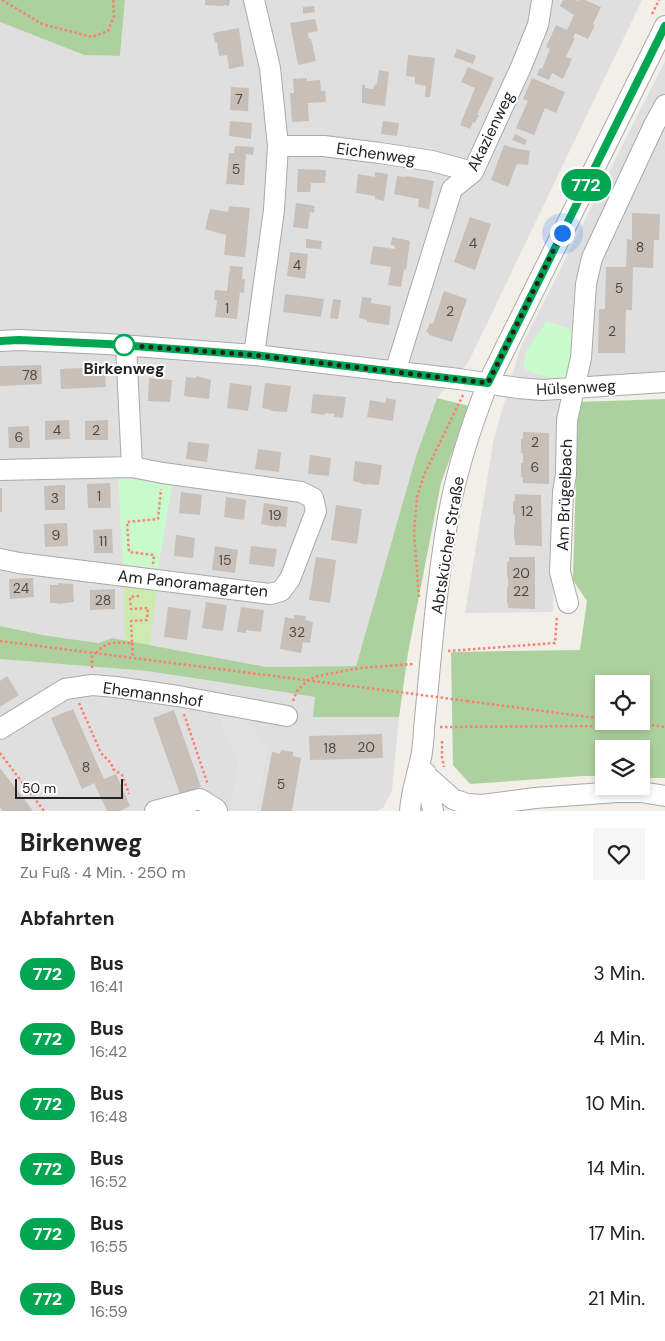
<!DOCTYPE html>
<html lang="de">
<meta charset="utf-8">
<style>
body{margin:0;font-family:"DM Sans",sans-serif;background:#f6f6f6;color:#222;height:100vh;display:flex;flex-direction:column;font-size:19px;white-space:nowrap}
*{box-sizing:border-box;margin:0}
p{font-size:16px;color:#767676}
.icon{flex:none;width:28px;height:28px;fill:none;stroke:currentColor;stroke-width:2;stroke-linecap:round;stroke-linejoin:round}
.map{position:relative;height:811px;overflow:hidden}
.panel{display:flex;flex-direction:column;background:#fff;flex:1}
.panel>*{flex:none}
.badge{padding:0 10px;border-radius:16px;font-size:18px;line-height:32px}
.fabs{position:absolute;left:595px;top:675px;display:grid;gap:10px}
.fabs a{display:grid;place-items:center;width:55px;height:55px;border-radius:0px;background:#fff;box-shadow:0 2px 8px #0003;font-size:25px}
.scale{position:absolute;left:15px;bottom:12px;width:108px;box-sizing:border-box;padding-left:5px;border:2px solid #222;border-top:0;font-size:14px;line-height:18px;white-space:nowrap;color:#222;-webkit-text-stroke:4px #fff;paint-order:stroke}
.you{position:absolute;width:25px;height:25px;margin:-12px;border:4px solid #fff;border-radius:50%;background:#1a73e8;box-shadow:0 0 0 8px #1a73e833}
.map>.badge{position:absolute;translate:-50% -50%;box-shadow:0 0 0 2px #fff}
h2{padding:0 20px;font-size:19px;line-height:45px}
.round{display:grid;place-items:center;flex:none;width:52px;height:52px;border-radius:0px;background:#f6f6f6}
.head{display:flex;align-items:center;justify-content:space-between;height:85px;padding:0 20px}
h1{font-size:24px;font-weight:800;line-height:38px}
ul{padding:0;list-style:none}
li{display:flex;align-items:center;gap:15px;height:65px;padding:0 20px}
li div{flex:1}
li b{display:block;font-size:19px}
li em{font-style:normal}
li .badge{min-width:55px;font-weight:700;text-align:center}
.map>svg:first-child{display:block}
</style>
<div class="map">
<svg width="665" height="811" viewBox="0 0 665 811">
<rect width="100%" height="100%" fill="#f2efe9"/>
<path fill="#e0dfdf" d="M125,0H642L468,363L437,398L416,456L356,666L267,667L112,638L98,643L43,635L0,626V22L84,55L120,56Z
M665,61V393L563,375L555,484L553,612L465,613L494,438L520,349Z
M0,659L147,671L316,697L314,717H399L392,791L383,808L377,811H0Z"/>
<path fill="#cdebb0" d="M123,584L157,589L149,649L112,638L125,640Z"/>
<path fill="#add19e" fill-rule="evenodd" d="M0,0H125L120,56L84,55L0,22Z
M437,398L469,406L441,483L408,653L399,717H313L315,697L147,671L0,659V626L43,635L98,643L112,638L267,667L356,666L416,456Z
M665,399V778H641V749H604V776H583L470,784L453,765L451,652L580,650L587,601L573,580L578,402ZM604,684H641V721H604Z"/>
<path fill="#c8facc" d="M547,321L579,332L577,358L563,378C547,377 535,376 523,367L527,349Z
M118,477L172,486L158,569L123,564Z"/>
<path fill="#e2e2e2" d="M217,714L250,720L267,751L257,811H230L238,763Z"/>
<path fill="#c7bfb8" d="M205,0H230L229,6L224,5V6L205,5Z
M563,0H576L578,1L579,0H585L601,7L593,24L595,25L588,39L575,33L573,38H575L566,57L572,59L563,79L552,73L549,80L537,75L540,68L542,69L550,49L546,47L556,25L567,30L574,15L560,6Z
M314,6L315,12L303,14V7Z
M315,19L318,31L308,33L309,39H311L316,61L298,65L290,23Z
M239,28L244,66L229,69L227,55L219,56L217,42H215L213,33Z
M457,49L476,56L473,64L454,57Z
M408,55L435,58L430,97H425L426,86L415,84V77L406,76Z
M468,67L494,78L477,115H479L475,123L473,122L470,129L460,125L475,88L461,82Z
M379,70L389,72L385,106L362,103V85H365V88L373,89L374,85L377,84Z
M307,78V81L320,80L321,91H325L326,102L308,103L309,121L292,122L290,93H294L293,79Z
M532,78L565,92L556,113L545,108L534,135L516,128L528,101L523,99Z
M231,87L249,88L248,111L230,110Z
M230,121L252,123L251,139L229,136Z
M383,121L399,123L397,136L381,134Z
M515,134L527,140L525,145L512,140Z
M504,145L514,148L530,151L528,165L517,164L508,187L491,180Z
M235,146L254,147L253,155L246,154L244,185L226,184L229,153H234Z
M298,169L326,170L325,183H311L310,192H297Z
M375,172L388,174L384,201L375,199V196L356,193L358,174L375,177Z
M397,176L405,177V176L434,181L429,209L418,207L419,199L394,194Z
M296,203L315,206L314,213L310,212L308,229L293,227Z
M229,206L250,208L245,257L224,255L226,235L205,229L210,209L228,212Z
M632,213L660,214L659,240H654L653,268L633,267L632,310H626L625,353H598L599,309H605L606,267H626L627,239L632,240Z
M470,217L491,224L475,270L454,262Z
M392,237L410,241L406,270L404,269L401,287L388,285L391,267L370,264L373,246L395,249V246L391,245Z
M306,239L322,241L321,249L306,248Z
M290,252L308,254L305,279L287,276Z
M230,266L243,267L242,279H245L244,293L240,292L237,319L215,317L217,300H214L215,290L227,291Z
M444,291L467,299L452,342L429,335V333L426,332L430,323L433,324Z
M285,294L324,299L321,317L283,312Z
M362,297L372,298L371,303L391,306L389,325L367,322V320L359,318Z
M333,299L341,300L338,319L330,318Z
M41,365L42,384L0,386V366Z
M105,367L106,387L61,389L60,369Z
M196,376L211,380L209,399L184,396L186,377L196,378Z
M149,378L172,380L170,402L148,401Z
M230,383L252,386L248,411L227,408Z
M265,383L291,386L287,412L271,411V410L262,408Z
M313,394L346,397L343,418L334,417V414L325,413V415L311,413Z
M386,398L396,400L393,421L367,417L370,400L386,403Z
M69,420L70,439L45,440V421Z
M108,420V440H85V421Z
M29,426L30,448H9L8,427Z
M523,432L549,433V484L523,483V477H521V463H523V453H521V439H523Z
M188,442L209,444L207,462L186,459Z
M258,449L281,452L279,472L255,469Z
M310,455L331,458L329,476L308,474Z
M355,461L382,465L379,485L361,484V483L353,481Z
M110,483L111,508H88L87,484Z
M65,485V510H45L44,486Z
M0,488H2V512H0Z
M181,492L202,495L200,515L179,513Z
M515,494L541,495L542,546L515,545V539H514V525H515V515L513,514V501H515Z
M226,497L246,500L244,520L224,517Z
M264,503L288,507L286,527L277,526V527L261,524Z
M336,505L362,509L357,544L331,540Z
M67,523L68,546L45,547L44,524Z
M112,529L113,553H94L93,530Z
M176,535L195,538L193,558L174,556Z
M215,546L238,550L235,573L212,570Z
M251,546L277,549L274,567L249,564Z
M316,557L336,560L330,603L309,600Z
M509,557H535V609L508,608V603H507V587H508V577H507V562L509,561Z
M33,578L34,597L10,599L9,579Z
M58,583L73,584L74,602L58,604V603H50V585H58Z
M115,589V609L90,610V590Z
M206,602L227,605L223,631L202,628Z
M168,607L191,610L187,640L164,637Z
M241,607L264,610L261,632L246,630V633L237,632Z
M294,615L306,616L305,620L313,622L310,643L303,642L301,653L280,649L285,617L294,619Z
M7,676L19,695L0,707V681Z
M73,709L104,779L116,774L130,806L120,811H107L94,783L82,789L51,718Z
M174,710L201,787L180,794L153,718Z
M382,734L383,758L310,760L309,736Z
M281,750L293,752V756L301,758L292,811H261L272,752L280,754Z
M0,768L24,799L33,811H3L0,807Z"/>
<g fill="none" stroke-linecap="round" stroke-linejoin="round">
<g stroke="#a9a9a9" stroke-width="22">
<path id="minor" d="M254,0L270,68L278,146L274,210L254,355
M278,146H324L380,153L432,161L473,172
M0,341L19,340L107,344L254,355L459,379L518,388L542,390L665,382
M126,345L132,467
M395,372L452,189L473,172L521,67L538,25L542,0
M0,470L132,467L163,473L301,492L313,498L316,511L290,579L281,591L270,594L19,563L0,559
M568,603L560,572L563,492L566,474L567,420L581,358L586,284L592,258L654,125L665,105
M0,729L65,689L92,685L116,687L178,696L287,716
M426,773L433,811
M427,776L453,799L467,804L482,805L535,798L617,792H641L665,796
M155,811L200,799L216,809L217,811
M410,811C411,791 419,771 422,752C423,744 424,736 424,729C431,658 436,588 448,518C456,472 471,426 488,383L665,26"/>
</g>
<path stroke="#fa8072" stroke-width="2.5" stroke-dasharray="2.5 2.5" stroke-linecap="butt" d="M2,0L42,24L92,37L108,31L114,16L113,0
M652,14L659,0
M153,564L154,555L129,552L127,522L158,519L161,489
M419,597L414,533L417,497L424,475L463,395
M0,641L391,691
M132,643L133,658
M448,651L555,643L557,616
M96,653C108,640 116,643 132,643L131,621L147,620L148,608L131,609L130,597L139,596
M92,668V652
M293,701L297,691L308,680L318,676L360,668L413,664
M467,701L604,719
M79,703L101,753L111,763L113,769L122,775L129,794
M184,714L208,785
M622,721L665,727
M440,727L613,726L614,721
M442,741V757L444,767
M0,753L44,811"/>
<use href="#minor" stroke="#fff" stroke-width="20"/>
<path stroke="#fa8072" stroke-width="2.5" stroke-dasharray="2.5 2.5" stroke-linecap="butt" d="M391,691L467,701"/>
</g>
<g fill="none" stroke-linecap="round" stroke-linejoin="round">
<g stroke="#fff" stroke-width="11">
<path id="line" d="M0,341L19,340L107,344L254,355L488,383L665,26"/>
</g>
<use href="#line" stroke="#00a651" stroke-width="8"/>
<path stroke="#222" stroke-width="5" stroke-dasharray="0 9" d="M124,345L254,355L488,383L562,233"/>
</g>
<circle fill="#fff" stroke="#00a651" stroke-width="2.5" cx="124" cy="345" r="10"/>
<g text-anchor="middle" stroke-width="4" stroke-linejoin="round" paint-order="stroke">
<g font-size="14" fill="#4b4948">
<text x="239" y="104">7</text>
<text x="236" y="174">5</text>
<text x="473" y="248">4</text>
<text x="640" y="252">8</text>
<text x="297" y="270">4</text>
<text x="619" y="293">5</text>
<text x="227" y="313">1</text>
<text x="450" y="316">2</text>
<text x="612" y="336">2</text>
<text x="30" y="380">78</text>
<text x="57" y="435">4</text>
<text x="96" y="435">2</text>
<text x="19" y="442">6</text>
<text x="535" y="447">2</text>
<text x="535" y="472">6</text>
<text x="99" y="501">1</text>
<text x="55" y="503">3</text>
<text x="527" y="516">12</text>
<text x="275" y="520">19</text>
<text x="56" y="540">9</text>
<text x="103" y="546">11</text>
<text x="225" y="565">15</text>
<text x="521" y="578">20</text>
<text x="21" y="593">24</text>
<text x="521" y="596">22</text>
<text x="103" y="605">28</text>
<text x="297" y="637">32</text>
<text x="366" y="752">20</text>
<text x="330" y="753">18</text>
<text x="86" y="772">8</text>
<text x="281" y="789">5</text>
</g>
<g font-size="16" fill="#222" stroke="#fff">
<text transform="translate(490 131) rotate(-64)" y="6">Akazienweg</text>
<text transform="translate(376 153) rotate(8)" y="6">Eichenweg</text>
<text transform="translate(576 387) rotate(-3)" y="6">Hülsenweg</text>
<text transform="translate(564 495) rotate(-88)" y="6">Am Brügelbach</text>
<text transform="translate(447 545) rotate(-81)" y="6">Abtskücher Straße</text>
<text transform="translate(193 583) rotate(6)" y="6">Am Panoramagarten</text>
<text transform="translate(153 694) rotate(8)" y="6">Ehemannshof</text>
</g>
<g font-size="16" font-weight="bold" fill="#222" stroke="#fff">
<text x="124" y="374">Birkenweg</text>
</g>
</g>
</svg>
<div class="fabs">
<a><svg class="icon" aria-label="locate" viewBox="0 0 24 24"><circle cx="12" cy="12" r="6"/><path d="M12 2v4M12 18v4M2 12h4M18 12h4"/></svg></a>
<a><svg class="icon" aria-label="layers" viewBox="0 0 24 24"><path d="M12 4l9 5-9 5-9-5zM3 14l9 5 9-5"/></svg></a>
</div>
<div class="scale">50 m</div>
<div class="you" style="left:562px;top:233px"></div>
<b class="badge" style="left:586px;top:185px;background:#00a651;color:#fff">772</b>
</div>
<section class="panel">
<div class="head"><div><h1>Birkenweg</h1><p>Zu Fuß · 4 Min. · 250 m</p></div><a class="round"><svg class="icon" aria-label="heart" viewBox="0 0 24 24"><path d="M12 20l-8-8c-3-5 5-10 8-4 3-6 11-1 8 4z"/></svg></a></div>
<h2>Abfahrten</h2>
<ul>
<li><span class="badge" style="background:#00a651;color:#fff">772</span><div><b>Bus</b><p>16:41</p></div><em>3 Min.</em></li>
<li><span class="badge" style="background:#00a651;color:#fff">772</span><div><b>Bus</b><p>16:42</p></div><em>4 Min.</em></li>
<li><span class="badge" style="background:#00a651;color:#fff">772</span><div><b>Bus</b><p>16:48</p></div><em>10 Min.</em></li>
<li><span class="badge" style="background:#00a651;color:#fff">772</span><div><b>Bus</b><p>16:52</p></div><em>14 Min.</em></li>
<li><span class="badge" style="background:#00a651;color:#fff">772</span><div><b>Bus</b><p>16:55</p></div><em>17 Min.</em></li>
<li><span class="badge" style="background:#00a651;color:#fff">772</span><div><b>Bus</b><p>16:59</p></div><em>21 Min.</em></li>
</ul>
</section>
